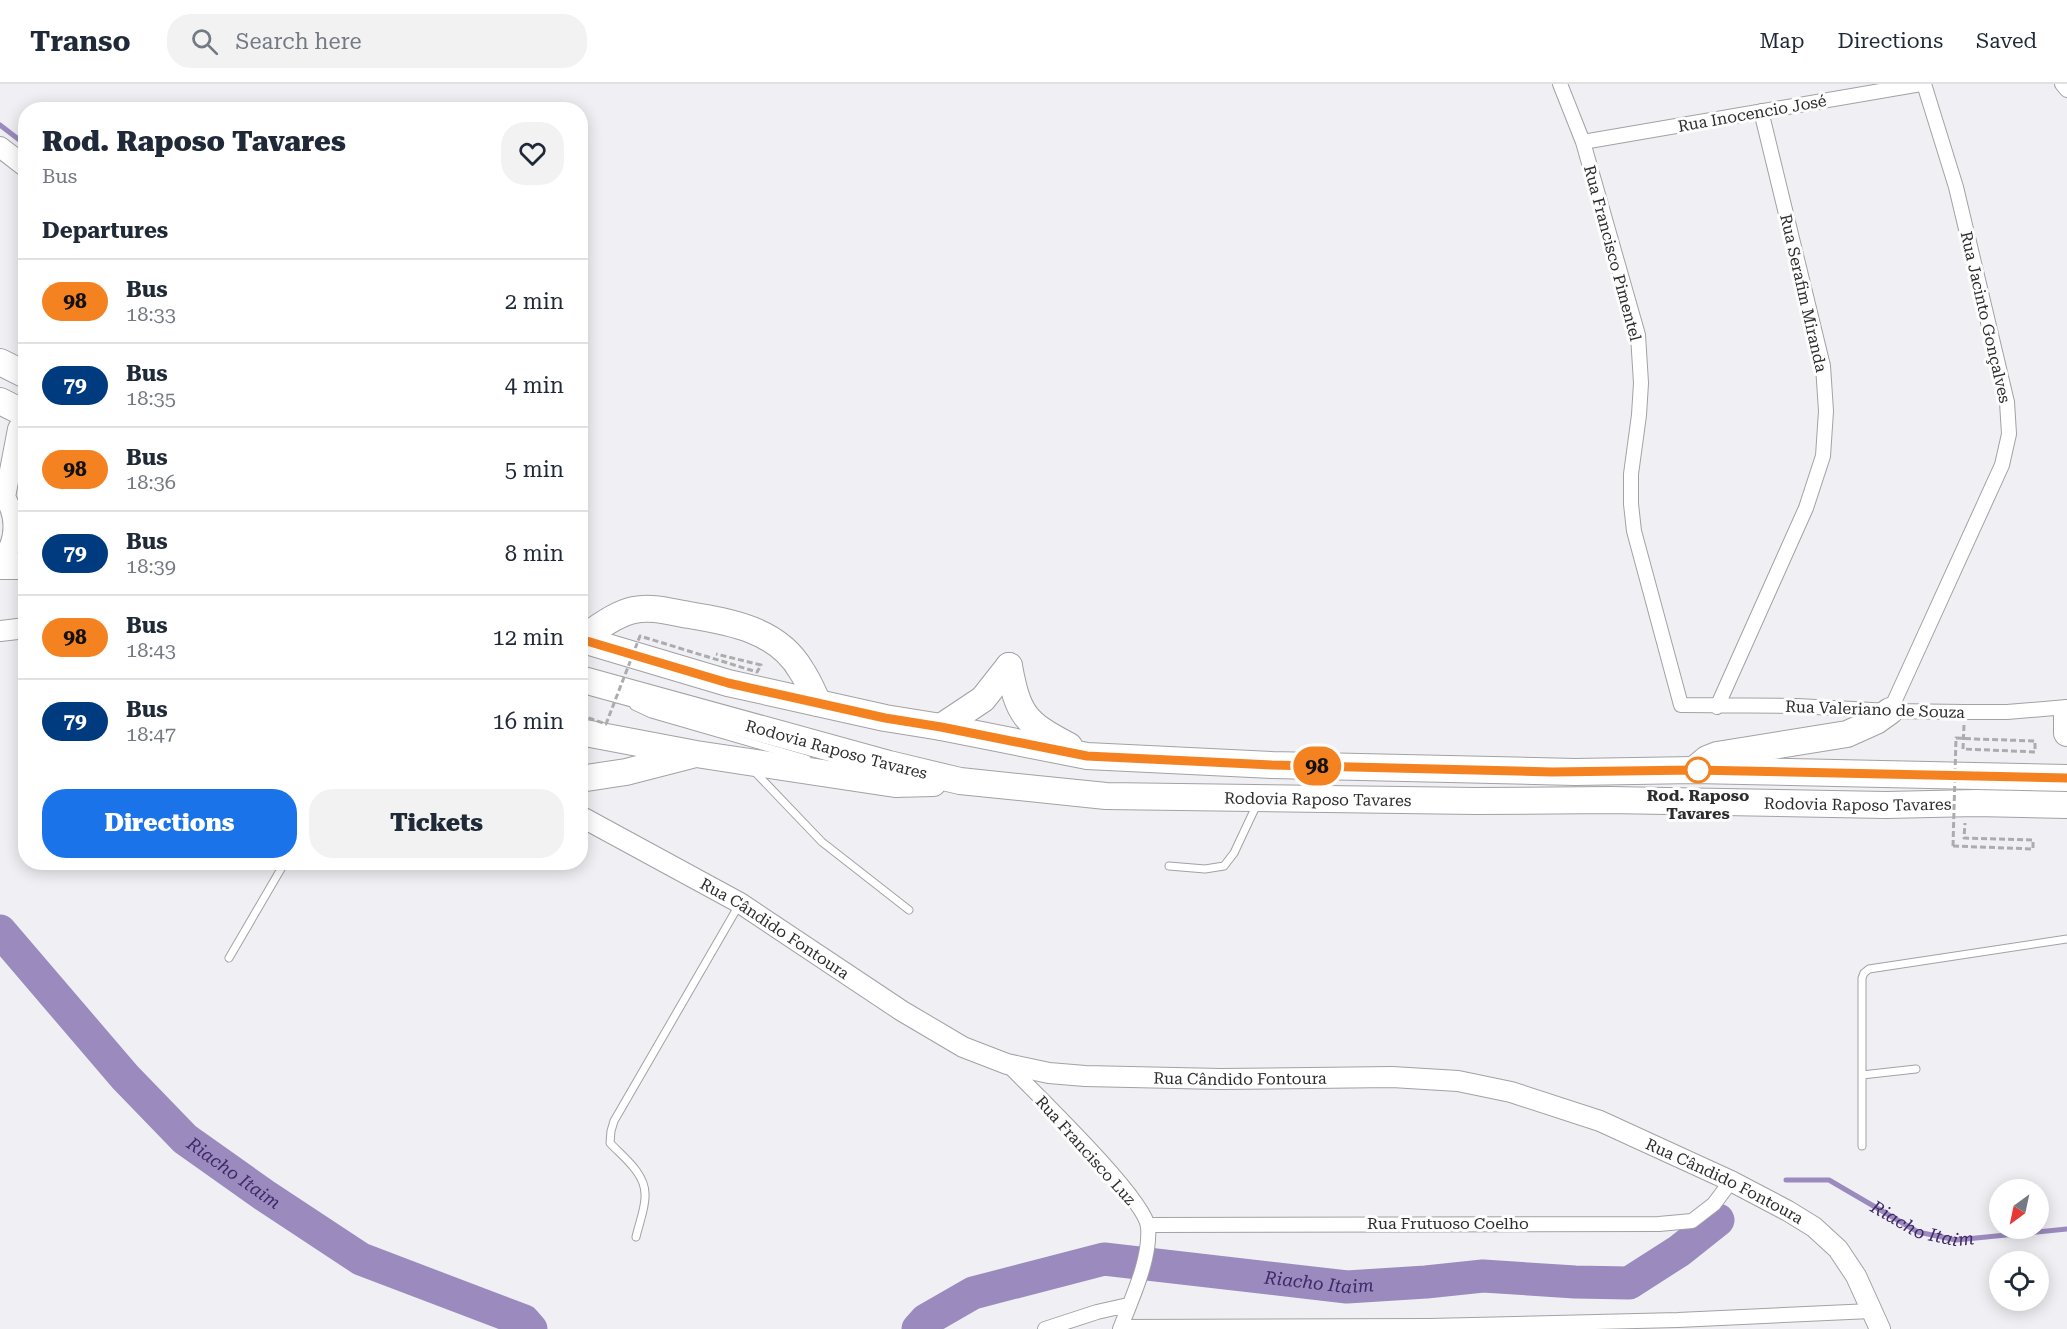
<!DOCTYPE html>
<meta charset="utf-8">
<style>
body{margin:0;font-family:"Roboto Serif",serif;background:#f2f2f3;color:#1f2937;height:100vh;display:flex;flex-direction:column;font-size:22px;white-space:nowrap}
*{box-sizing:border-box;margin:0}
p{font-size:20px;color:#747a83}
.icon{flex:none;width:33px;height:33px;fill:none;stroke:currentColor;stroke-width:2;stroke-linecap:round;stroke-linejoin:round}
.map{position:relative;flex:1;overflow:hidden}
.side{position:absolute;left:18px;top:18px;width:570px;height:768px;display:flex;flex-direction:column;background:#fff;border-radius:24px;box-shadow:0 3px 15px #0003}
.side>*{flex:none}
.badge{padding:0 12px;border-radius:20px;font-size:21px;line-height:39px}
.needle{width:39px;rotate:213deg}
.buttons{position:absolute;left:1989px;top:1095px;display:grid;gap:12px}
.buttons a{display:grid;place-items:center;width:60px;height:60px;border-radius:50%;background:#fff;box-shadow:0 3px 15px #0003;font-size:30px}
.map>.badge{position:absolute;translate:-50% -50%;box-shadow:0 0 0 3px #fff}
h2{padding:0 24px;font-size:22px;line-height:54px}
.round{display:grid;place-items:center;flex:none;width:63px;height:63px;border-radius:24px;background:#f2f2f3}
.head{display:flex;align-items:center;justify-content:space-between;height:102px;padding:0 24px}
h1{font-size:28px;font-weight:800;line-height:45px}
.button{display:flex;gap:12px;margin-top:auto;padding:12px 24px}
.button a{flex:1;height:69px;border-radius:24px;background:#1a73e8;color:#fff;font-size:24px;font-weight:800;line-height:69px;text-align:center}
.button a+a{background:#f2f2f3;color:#1f2937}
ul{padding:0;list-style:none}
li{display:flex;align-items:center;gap:18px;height:84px;padding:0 24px;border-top:2px solid #e0e1e3}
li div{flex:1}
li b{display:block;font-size:22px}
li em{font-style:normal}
li .badge{min-width:66px;font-weight:700;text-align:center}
header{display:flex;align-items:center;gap:36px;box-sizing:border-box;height:84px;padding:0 30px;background:#fff;border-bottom:2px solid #e0e1e3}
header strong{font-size:28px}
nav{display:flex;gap:33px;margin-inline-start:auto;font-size:21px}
.search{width:420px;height:54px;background:#f2f2f3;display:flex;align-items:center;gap:15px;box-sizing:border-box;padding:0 21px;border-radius:24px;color:#747a83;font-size:22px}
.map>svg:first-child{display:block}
</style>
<header>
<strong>Transo</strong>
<div class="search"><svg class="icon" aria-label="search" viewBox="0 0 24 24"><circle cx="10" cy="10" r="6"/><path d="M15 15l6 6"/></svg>Search here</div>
<nav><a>Map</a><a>Directions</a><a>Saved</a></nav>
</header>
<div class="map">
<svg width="2067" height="1245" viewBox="0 0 2067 1245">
<rect width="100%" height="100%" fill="#f0eff3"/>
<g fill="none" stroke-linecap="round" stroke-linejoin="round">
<g stroke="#9a8abe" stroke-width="5">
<path d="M0,41L26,61"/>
<path id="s1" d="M1786,1096H1829L1918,1148L1956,1156L2067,1145"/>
</g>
<g stroke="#9a8abe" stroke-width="33">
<path id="s2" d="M0,847L125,993L185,1055L264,1111L361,1175L524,1237L531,1245"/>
<path id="s3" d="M918,1245L926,1236L973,1209L1104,1175L1347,1203L1426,1198L1483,1192L1575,1198L1629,1199L1679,1167L1718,1136"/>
</g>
<g stroke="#a2a1a4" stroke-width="9">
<path id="lane" d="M634,622L651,630L807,675
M755,688L822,758L909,826
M1169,782L1205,785L1224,782L1234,769L1257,720
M229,874L285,778
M1862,991L1916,985
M1862,1062V894L1864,889L1869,885L2067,855
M636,1153C639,1139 646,1123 645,1110C645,1089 623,1073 610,1059L611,1047L614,1037L739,821"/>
</g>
<g stroke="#a2a1a4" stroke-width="16">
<path id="street" d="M1560,0L1583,58L1638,251L1641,299L1639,331L1631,390V420L1634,447L1681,621L1797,622L1890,627L1964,628H2007L2067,623
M2062,0L2067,6
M1583,58L1921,0
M1717,623L1806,424L1823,372L1826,327L1823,282L1761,27
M1890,627L2002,381L2009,350L2007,318L1956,103L1924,0
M1007,980C1033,1007 1145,1114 1148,1143C1151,1175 1131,1216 1120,1245
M1148,1141L1659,1140L1692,1137L1714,1120L1731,1097
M1121,1243L1429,1242L1678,1236L1871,1227
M1045,1245L1097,1228L1128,1221"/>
</g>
<g stroke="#a2a1a4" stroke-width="22">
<g id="secondary">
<path d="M0,63L26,83"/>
<path d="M0,408C18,427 18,458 0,477"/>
<path d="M5,413L18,345L26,331"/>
<path d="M0,547L26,544"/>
<path id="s4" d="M580,732L740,819L902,927L963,963L1007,980L1049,989L1085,992L1220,995L1392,993L1458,997L1511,1008L1600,1037L1731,1097L1788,1127L1814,1143L1838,1165L1856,1192L1880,1245"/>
</g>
</g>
<g stroke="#a2a1a4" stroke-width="28">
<g id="highway">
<path d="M0,278L26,291"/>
<path d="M0,317L26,330"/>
<path d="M0,482H26"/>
<path d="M580,555L728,599L885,634L941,643L1087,672L1272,681L1575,688L1694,686L2067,694"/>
<path d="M581,555C597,545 615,530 634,526C652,522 671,528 689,531C731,538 778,546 801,586C808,596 813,608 818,619"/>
<path d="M1009,582C1018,631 1025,639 1069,662"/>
<path id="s5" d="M580,595L889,680L960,697L1106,712L1476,717L1610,716L1886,721L1976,719L2067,721"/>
<path d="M2067,629V649"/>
<path d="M941,643L983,615L1009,582"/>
<path d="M580,648L696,670L895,700L933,699"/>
<path d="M1695,685L1707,675L1717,671L1847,650L1876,637L1890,627"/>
<path d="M580,695L626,688L692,671"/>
</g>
</g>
<path stroke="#acacae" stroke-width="3" stroke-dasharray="6 3" stroke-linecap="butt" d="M1964,641L1963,665L2035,668V657L1975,655
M1953,762L2033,765V756L1964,754L1965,739"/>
<use href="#lane" stroke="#fff" stroke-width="7"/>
<use href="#street" stroke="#fff" stroke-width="14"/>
<use href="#secondary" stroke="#fff" stroke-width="20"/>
<use href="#highway" stroke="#fff" stroke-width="26"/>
<path stroke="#acacae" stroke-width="3" stroke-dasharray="6 3" stroke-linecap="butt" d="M580,631L606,640L640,552L757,588L761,581L716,570
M1953,762L1956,654L1975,655"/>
</g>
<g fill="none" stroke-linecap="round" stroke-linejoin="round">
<g stroke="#fff" stroke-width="14">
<path id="line" d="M580,555L728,599L885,634L941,643L1087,672L1272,681L1552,688L1694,686L2067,694"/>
</g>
<use href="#line" stroke="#f58220" stroke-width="9"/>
</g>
<circle fill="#fff" stroke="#f58220" stroke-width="3" cx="1698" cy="686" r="12"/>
<g text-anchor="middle" stroke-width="6" stroke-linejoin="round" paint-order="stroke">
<g font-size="16" fill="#2d2d2e" stroke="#fdfdfe">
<text transform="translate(1752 29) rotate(-10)" y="6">Rua Inocencio José</text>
<text transform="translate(1613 169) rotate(75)" y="6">Rua Francisco Pimentel</text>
<text transform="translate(1804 209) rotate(77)" y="6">Rua Serafim Miranda</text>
<text transform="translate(1986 233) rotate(77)" y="6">Rua Jacinto Gonçalves</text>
<text transform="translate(1875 625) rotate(2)" y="6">Rua Valeriano de Souza</text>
<text dy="6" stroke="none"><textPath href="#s5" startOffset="266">Rodovia Raposo Tavares</textPath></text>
<text dy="6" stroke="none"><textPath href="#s5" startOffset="752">Rodovia Raposo Tavares</textPath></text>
<text dy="6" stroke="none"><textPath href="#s5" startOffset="1292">Rodovia Raposo Tavares</textPath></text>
<text dy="6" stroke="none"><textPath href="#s4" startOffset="225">Rua Cândido Fontoura</textPath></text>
<text dy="6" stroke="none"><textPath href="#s4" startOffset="729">Rua Cândido Fontoura</textPath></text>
<text transform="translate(1086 1066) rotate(48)" y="6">Rua Francisco Luz</text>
<text dy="6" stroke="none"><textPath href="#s4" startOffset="1233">Rua Cândido Fontoura</textPath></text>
<text x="1448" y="1145">Rua Frutuoso Coelho</text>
</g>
<g font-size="16" font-weight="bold" fill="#2d2d2e" stroke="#fdfdfe">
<text x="1698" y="717">Rod. Raposo<tspan x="1698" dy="18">Tavares</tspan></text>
</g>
<g font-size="18" font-style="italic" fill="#402868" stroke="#fdfdfe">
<text dy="6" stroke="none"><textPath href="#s2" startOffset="338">Riacho Itaim</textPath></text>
<text dy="6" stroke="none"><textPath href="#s1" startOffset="148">Riacho Itaim</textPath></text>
<text dy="6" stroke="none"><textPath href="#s3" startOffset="418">Riacho Itaim</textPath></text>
</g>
</g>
</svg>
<div class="buttons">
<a><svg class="needle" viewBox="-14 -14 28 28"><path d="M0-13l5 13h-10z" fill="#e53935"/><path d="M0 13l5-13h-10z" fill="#747a83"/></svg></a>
<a><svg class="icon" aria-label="locate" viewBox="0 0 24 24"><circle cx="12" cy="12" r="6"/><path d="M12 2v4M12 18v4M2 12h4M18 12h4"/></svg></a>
</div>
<b class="badge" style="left:1317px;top:682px;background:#f58220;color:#111">98</b>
<section class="side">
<div class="head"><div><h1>Rod. Raposo Tavares</h1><p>Bus</p></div><a class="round"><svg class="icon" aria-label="heart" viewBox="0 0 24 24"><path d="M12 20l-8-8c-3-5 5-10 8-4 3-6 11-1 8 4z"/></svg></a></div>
<h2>Departures</h2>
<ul>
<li><span class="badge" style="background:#f58220;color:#111">98</span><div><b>Bus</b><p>18:33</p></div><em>2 min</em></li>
<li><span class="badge" style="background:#003b80;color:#fff">79</span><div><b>Bus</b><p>18:35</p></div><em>4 min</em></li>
<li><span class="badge" style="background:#f58220;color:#111">98</span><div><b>Bus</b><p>18:36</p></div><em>5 min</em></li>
<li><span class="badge" style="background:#003b80;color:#fff">79</span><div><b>Bus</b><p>18:39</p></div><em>8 min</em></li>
<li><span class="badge" style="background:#f58220;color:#111">98</span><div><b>Bus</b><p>18:43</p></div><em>12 min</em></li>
<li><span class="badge" style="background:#003b80;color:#fff">79</span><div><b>Bus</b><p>18:47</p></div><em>16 min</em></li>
</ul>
<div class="button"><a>Directions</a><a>Tickets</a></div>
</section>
</div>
